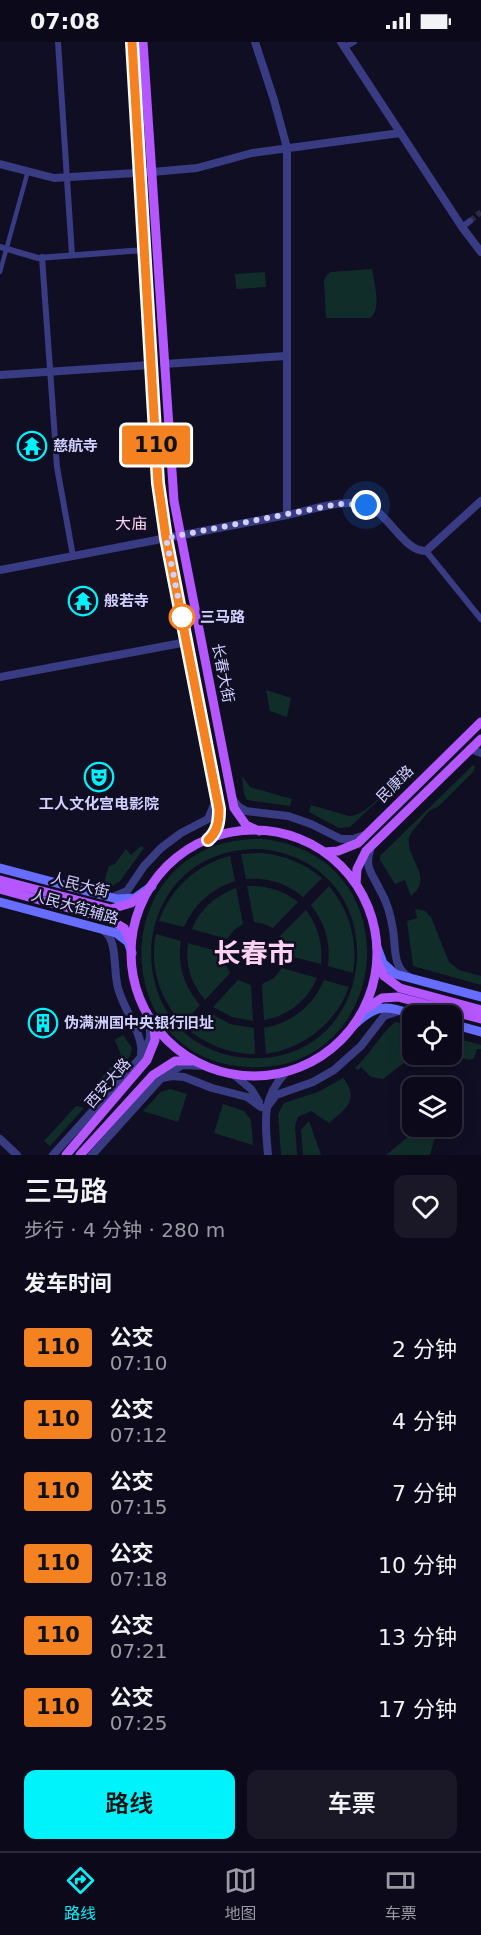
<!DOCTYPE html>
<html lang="zh">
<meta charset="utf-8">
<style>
body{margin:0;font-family:"DejaVu Sans","Noto Sans SC",sans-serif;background:#1a1827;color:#f1f3f6;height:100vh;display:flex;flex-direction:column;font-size:22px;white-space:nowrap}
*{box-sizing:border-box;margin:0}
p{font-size:20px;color:#9a9aa2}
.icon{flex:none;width:33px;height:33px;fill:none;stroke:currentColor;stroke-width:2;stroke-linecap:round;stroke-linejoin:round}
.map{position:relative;height:1113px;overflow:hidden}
.details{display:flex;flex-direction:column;background:#0c0a1a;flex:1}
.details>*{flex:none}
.badge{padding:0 12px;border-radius:4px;font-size:21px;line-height:39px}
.tools{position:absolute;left:402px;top:963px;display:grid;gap:12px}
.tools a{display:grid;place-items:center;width:60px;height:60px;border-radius:12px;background:#0c0a1a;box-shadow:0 3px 15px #0003,0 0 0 2px #2c2b39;font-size:30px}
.you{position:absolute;width:30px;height:30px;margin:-15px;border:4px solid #fff;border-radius:50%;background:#1a73e8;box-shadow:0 0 0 9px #1a73e833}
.map>.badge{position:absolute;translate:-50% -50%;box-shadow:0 0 0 3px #fff}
h2{padding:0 24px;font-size:22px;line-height:54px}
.round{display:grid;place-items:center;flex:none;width:63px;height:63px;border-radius:12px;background:#1a1827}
.headline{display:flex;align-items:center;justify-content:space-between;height:102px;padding:0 24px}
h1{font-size:28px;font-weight:600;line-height:45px}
.primary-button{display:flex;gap:12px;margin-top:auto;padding:12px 24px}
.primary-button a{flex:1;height:69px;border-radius:12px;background:#00f2fb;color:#111;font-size:24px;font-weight:600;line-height:69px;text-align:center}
.primary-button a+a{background:#1a1827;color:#f1f3f6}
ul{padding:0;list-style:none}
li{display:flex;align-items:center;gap:18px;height:72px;padding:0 24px}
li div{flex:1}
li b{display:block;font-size:22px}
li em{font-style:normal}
li .badge{min-width:66px;font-weight:700;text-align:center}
.status{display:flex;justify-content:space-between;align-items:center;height:42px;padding:0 30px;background:#0c0a1a;direction:ltr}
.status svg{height:16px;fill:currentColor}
.tab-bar{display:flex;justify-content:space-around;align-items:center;height:84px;border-top:2px solid #2c2b39;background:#0c0a1a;font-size:16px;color:#9a9aa2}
.tab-bar a{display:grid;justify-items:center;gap:3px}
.tab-bar .on{color:#00f2fb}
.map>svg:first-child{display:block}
</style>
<div class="status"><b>07:08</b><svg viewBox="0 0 49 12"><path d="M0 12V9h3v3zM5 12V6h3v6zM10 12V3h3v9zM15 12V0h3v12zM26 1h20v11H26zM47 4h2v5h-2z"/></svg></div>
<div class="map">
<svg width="481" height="1113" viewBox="0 0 481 1113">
<rect width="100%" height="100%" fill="#100e23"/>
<path fill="#112d2a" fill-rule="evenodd" d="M372,227C374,240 382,268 370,276H326L324,238L327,233L331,230Z
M265,230L266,245L236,247L235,232Z
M266,648L291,656L287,675L270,669Z
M473,723L475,725L473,730L438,765C429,767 426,773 420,780C416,785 410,790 409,796C405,816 435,835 411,854L405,838L395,842L380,818V814Z
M242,734L250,745L292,757L290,764L247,758L244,752Z
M389,745L390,747L350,785L339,786L309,770L311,763L349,774C366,773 378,756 389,745Z
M262,797C415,813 393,1034 247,1025C102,1017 106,794 262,797ZM261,807C401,822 381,1024 248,1016C114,1007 120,804 261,807Z
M141,804L144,806L120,839L111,845L103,843L109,824L115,822L126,807L131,813Z
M261,811C284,813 304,821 322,836L303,855C287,841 267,835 246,837L241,812Z
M230,814L235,839C211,847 194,862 184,885L159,879C171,846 197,822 230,814Z
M247,844C266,843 283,848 298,860L273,886L264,882L254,880Z
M329,844C350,869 358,899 353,931L328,924C331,901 325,881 311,863Z
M236,846L243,882L234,888L227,897L192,887C200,867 215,854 236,846Z
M415,867L425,869L431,875L449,920L459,928L481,934V943L413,924L407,879L417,876Z
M306,868C318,884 323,902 321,922L286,913L285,903L280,894Z
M156,892L181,899C177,923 184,945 200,963L183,982C160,958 149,925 156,892Z
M188,901L223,911L224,921L230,931L205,958C191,941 185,923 188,901Z
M282,926L317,936C307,959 288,974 264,978L262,942L274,936Z
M238,938L251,943L253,979L232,975L213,965Z
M324,938L349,945C336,981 304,1006 266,1012L264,986C292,981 313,964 324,938Z
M208,970L230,982L254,986L255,1012C231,1012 210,1004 191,990Z
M396,980L412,985L414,1013L383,1037L371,1035L361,1025L358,1028L355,1026C369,1014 384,987 396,980Z
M123,993L132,1006L130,1014L88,1061L85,1056L87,1052L121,1013L115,998Z
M452,995L481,1003V1007H477L474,1016L470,1018L446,1013L452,1012Z
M343,1036C360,1057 346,1067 329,1081L311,1069L298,1075L295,1084L297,1113H281L278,1072L284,1061L318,1050Z
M170,1047L187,1052L178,1080L143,1069L161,1050Z
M223,1062L244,1069L251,1078L253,1103L214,1091Z
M78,1064L84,1066L50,1104L44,1099L75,1065Z
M309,1079L321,1113H303L301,1088Z
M420,1085H438L430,1113H386Z"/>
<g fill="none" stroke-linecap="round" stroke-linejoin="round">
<path stroke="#2d2b44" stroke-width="6" stroke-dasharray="6 3" stroke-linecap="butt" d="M470,179L481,170"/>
<path stroke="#393b83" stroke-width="4.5" d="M0,230L28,129"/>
<path stroke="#393b83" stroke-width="6" d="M58,0L72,213
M345,5L354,0
M462,185L470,179
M0,205L38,216L144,208
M42,215L57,425L73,514
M426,509L481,577"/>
<path stroke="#393b83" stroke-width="8" d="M341,0L462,185L481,210
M0,122L54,136L152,130L197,126L252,111L400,91
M164,322L286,314
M0,333L151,323
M287,473C308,469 344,456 365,463C388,469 403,510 426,509L481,459
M0,528L287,473V106L274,58L255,0
M0,635L187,600
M470,707L481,711
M234,759L239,765L246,769L288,774L311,782L341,797H353L365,793
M370,809C364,825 373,833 380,848C387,860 391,874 393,888C396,905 392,925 409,935
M113,855L127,849L144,824L161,806L181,791L208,777L216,758
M104,889C118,898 113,929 118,946C123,966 144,994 141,1011
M234,1033L251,1047L259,1060
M162,1036L172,1034L184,1035L212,1046L247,1055L261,1065
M267,1065L276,1053L313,1040L334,1028L361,1004L384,974L399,969
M0,1097L17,1113
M53,1113L143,1013L150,996V977
M92,1113L164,1033L183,1023L204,1024
M268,1113C265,1079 261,1057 286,1030"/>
<path stroke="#676dff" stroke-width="9" d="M0,826L117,857L135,856L152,844
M0,860L116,891L128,900L132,911
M377,905L383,921L395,932L481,955
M452,982L481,990
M354,983C379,959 388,965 419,974"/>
<path stroke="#b557ff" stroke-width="9" d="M132,0L158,441L166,496L219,767C219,779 217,789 208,798
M143,0L174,459L234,766L246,783L259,789
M131 911a123 123 0 1 1 246 0a123 123 0 1 1-246 0Z
M324,810L338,809L358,801L481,680
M0,838L111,867L131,861L145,851
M356,842L357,827L366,809L481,697
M0,847L109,877L124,886L131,901
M377,919L384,934L400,946L481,968
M365,967L382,956L398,955L481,977
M66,1113L147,1018L155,998L154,983
M80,1113L153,1033L175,1019H191"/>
</g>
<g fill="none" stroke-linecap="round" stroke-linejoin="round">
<g stroke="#fff" stroke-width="14">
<path id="line" d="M132,0L158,441L166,496L219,767C219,779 218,789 208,798"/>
</g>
<use href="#line" stroke="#f58220" stroke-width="9"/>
<path stroke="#d2d0ff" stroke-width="6" stroke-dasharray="0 10.8" d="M182,575L166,496L338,462L366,463"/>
</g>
<defs>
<g id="temple-ring" transform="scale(1.5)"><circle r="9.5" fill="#100e23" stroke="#00f2fb" stroke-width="1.5"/><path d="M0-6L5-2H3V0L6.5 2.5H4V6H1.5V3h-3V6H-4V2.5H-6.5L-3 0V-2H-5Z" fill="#00f2fb"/></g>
<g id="theatre-ring" transform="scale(1.5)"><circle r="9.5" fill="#100e23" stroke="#00f2fb" stroke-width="1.5"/><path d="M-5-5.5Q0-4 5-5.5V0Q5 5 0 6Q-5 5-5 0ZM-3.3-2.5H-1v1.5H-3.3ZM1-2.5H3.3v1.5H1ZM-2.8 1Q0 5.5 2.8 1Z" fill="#00f2fb"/></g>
<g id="building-ring" transform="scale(1.5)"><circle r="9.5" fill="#100e23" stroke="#00f2fb" stroke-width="1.5"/><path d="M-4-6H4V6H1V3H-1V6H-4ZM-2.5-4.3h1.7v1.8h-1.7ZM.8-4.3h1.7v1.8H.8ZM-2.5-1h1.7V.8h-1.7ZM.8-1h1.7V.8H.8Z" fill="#00f2fb"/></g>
</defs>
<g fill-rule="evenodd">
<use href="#temple-ring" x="32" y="404"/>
<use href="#temple-ring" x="83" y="559"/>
<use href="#theatre-ring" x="99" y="735"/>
<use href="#building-ring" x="43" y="981"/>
</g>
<circle fill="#fff" stroke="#f58220" stroke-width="3" cx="182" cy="575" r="12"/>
<g text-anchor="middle" stroke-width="5" stroke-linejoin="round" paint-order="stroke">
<g font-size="15" font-weight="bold" fill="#d2d0ff" stroke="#100e23" text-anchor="start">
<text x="53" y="409">慈航寺</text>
<text x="104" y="564">般若寺</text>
<text x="99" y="767" text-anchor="middle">工人文化宫电影院</text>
<text x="64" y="986">伪满洲国中央银行旧址</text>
</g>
<g font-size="15" font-weight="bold" fill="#d2d0ff" stroke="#100e23" text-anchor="start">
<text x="200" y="580">三马路</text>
</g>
<g font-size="15" fill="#d2d0ff" stroke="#100e23">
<text transform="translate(223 631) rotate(79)" y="5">长春大街</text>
<text transform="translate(395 742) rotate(-45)" y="5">民康路</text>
<text transform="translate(80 843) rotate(14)" y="5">人民大街</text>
<text transform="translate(75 865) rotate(16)" y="5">人民大街辅路</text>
<text transform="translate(108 1041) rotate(-49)" y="5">西安大路</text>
</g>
<g font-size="16" fill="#ffd2f2" stroke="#100e23">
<text x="131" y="487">大庙</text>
</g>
<g font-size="27" font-weight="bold" fill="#ffd2f2" stroke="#100e23">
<text x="254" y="921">长春市</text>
</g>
</g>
</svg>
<div class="tools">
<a><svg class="icon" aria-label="locate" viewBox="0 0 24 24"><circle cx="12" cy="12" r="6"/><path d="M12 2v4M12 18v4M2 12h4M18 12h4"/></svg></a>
<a><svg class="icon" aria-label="layers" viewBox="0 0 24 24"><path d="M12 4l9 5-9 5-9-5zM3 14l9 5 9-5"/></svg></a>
</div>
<div class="you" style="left:366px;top:463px"></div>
<b class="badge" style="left:156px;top:403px;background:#f58220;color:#111">110</b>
</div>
<section class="details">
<div class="headline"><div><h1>三马路</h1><p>步行 · 4 分钟 · 280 m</p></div><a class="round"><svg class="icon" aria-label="heart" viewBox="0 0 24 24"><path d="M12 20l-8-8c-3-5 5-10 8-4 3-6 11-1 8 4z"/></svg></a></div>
<h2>发车时间</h2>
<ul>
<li><span class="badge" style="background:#f58220;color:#111">110</span><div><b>公交</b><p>07:10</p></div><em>2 分钟</em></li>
<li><span class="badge" style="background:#f58220;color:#111">110</span><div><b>公交</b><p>07:12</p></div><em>4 分钟</em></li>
<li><span class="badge" style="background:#f58220;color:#111">110</span><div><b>公交</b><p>07:15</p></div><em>7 分钟</em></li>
<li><span class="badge" style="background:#f58220;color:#111">110</span><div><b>公交</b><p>07:18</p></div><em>10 分钟</em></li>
<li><span class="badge" style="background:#f58220;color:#111">110</span><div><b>公交</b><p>07:21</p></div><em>13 分钟</em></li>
<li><span class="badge" style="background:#f58220;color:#111">110</span><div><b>公交</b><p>07:25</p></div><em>17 分钟</em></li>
</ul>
<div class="primary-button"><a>路线</a><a>车票</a></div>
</section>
<nav class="tab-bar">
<a class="on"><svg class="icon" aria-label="directions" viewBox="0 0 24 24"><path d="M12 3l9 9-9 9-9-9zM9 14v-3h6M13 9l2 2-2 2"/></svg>路线</a>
<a><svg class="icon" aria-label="map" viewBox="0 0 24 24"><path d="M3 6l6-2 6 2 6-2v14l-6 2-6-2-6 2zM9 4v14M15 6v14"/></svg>地图</a>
<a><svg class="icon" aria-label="tickets" viewBox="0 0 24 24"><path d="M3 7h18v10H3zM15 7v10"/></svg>车票</a>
</nav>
